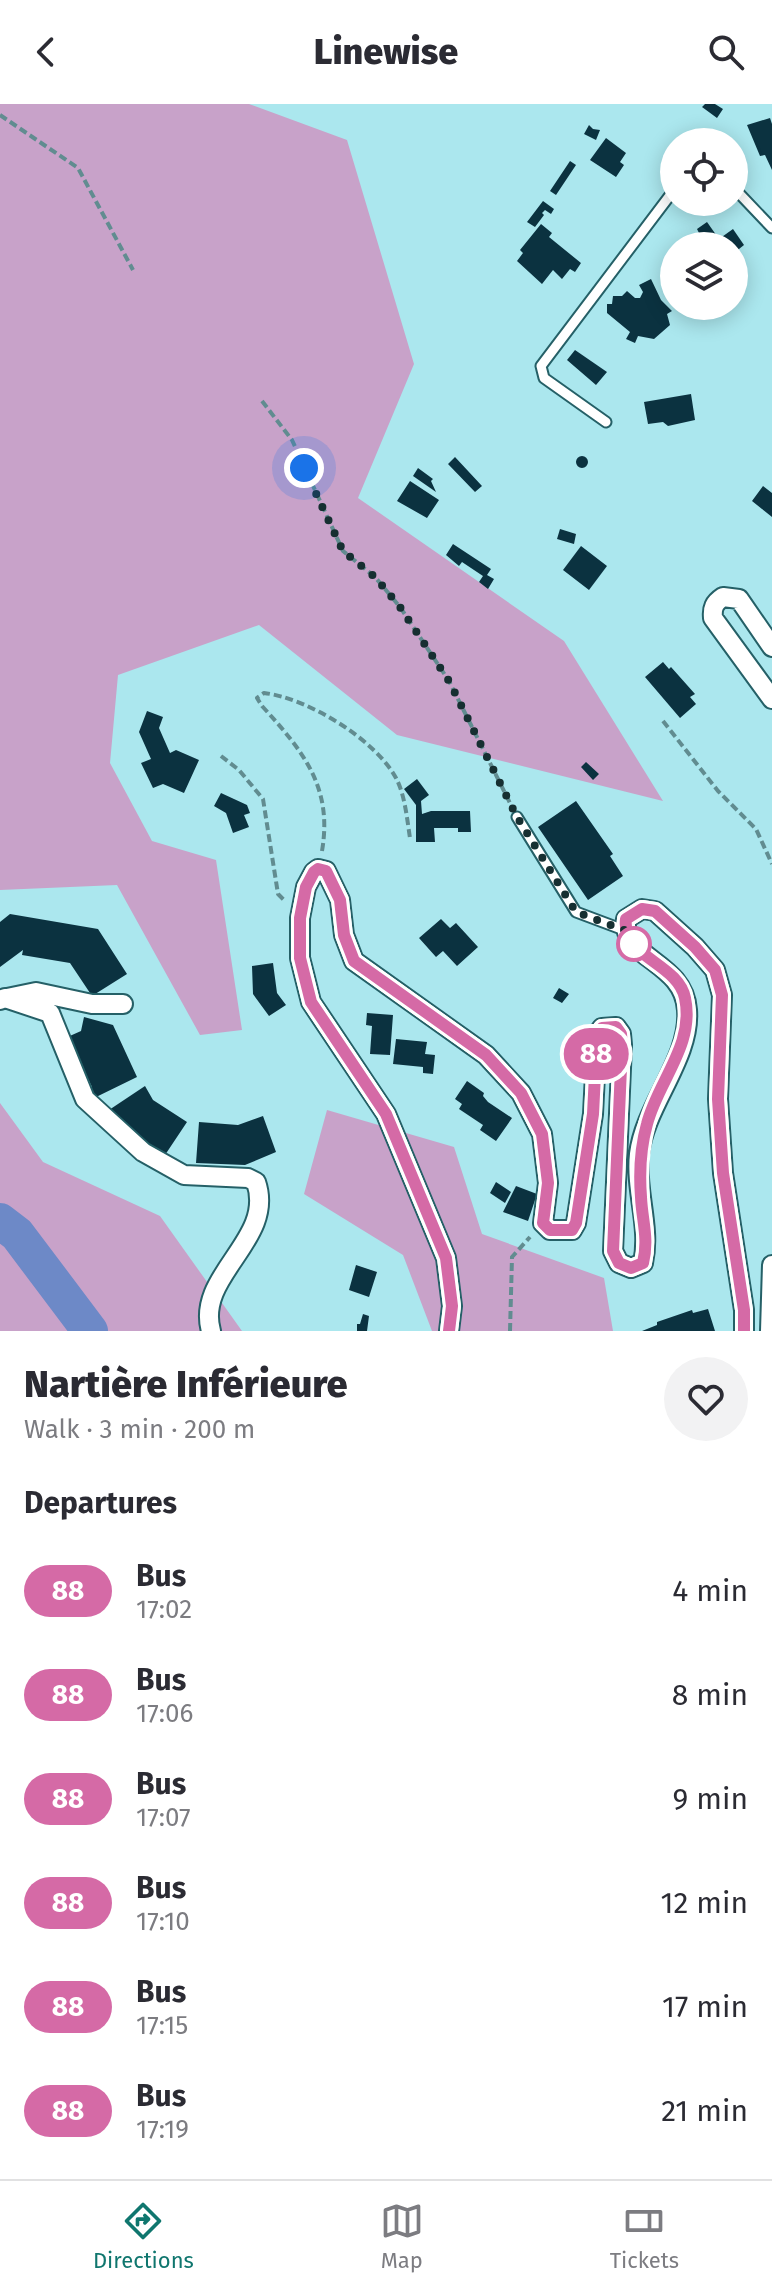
<!DOCTYPE html>
<meta charset="utf-8">
<style>
body{margin:0;font-family:"Fira Sans",sans-serif;background:#f2f2f3;color:#2b2b33;height:100vh;display:flex;flex-direction:column;font-size:30px;white-space:nowrap}
*{box-sizing:border-box;margin:0}
p{font-size:26px;color:#7c7c81}
.icon{flex:none;width:44px;height:44px;fill:none;stroke:currentColor;stroke-width:2;stroke-linecap:round;stroke-linejoin:round}
.map{position:relative;height:1227px;overflow:hidden}
.drawer{display:flex;flex-direction:column;background:#fff;flex:1}
.drawer>*{flex:none}
.badge{padding:0 16px;border-radius:26px;font-size:28px;line-height:52px}
.fabs{position:absolute;left:660px;top:24px;display:grid;gap:16px}
.fabs a{display:grid;place-items:center;width:88px;height:88px;border-radius:50%;background:#fff;box-shadow:0 4px 20px #0003;font-size:40px}
.you{position:absolute;width:40px;height:40px;margin:-20px;border:6px solid #fff;border-radius:50%;background:#1a73e8;box-shadow:0 0 0 12px #1a73e833}
.map>.badge{position:absolute;translate:-50% -50%;box-shadow:0 0 0 4px #fff}
h2{padding:0 24px;font-size:30px;line-height:72px}
.round{display:grid;place-items:center;flex:none;width:84px;height:84px;border-radius:42px;background:#f2f2f3}
.head{display:flex;align-items:center;justify-content:space-between;height:136px;padding:0 24px}
h1{font-size:38px;font-weight:800;line-height:60px}
ul{padding:0;list-style:none}
li{display:flex;align-items:center;gap:24px;height:104px;padding:0 24px}
li div{flex:1}
li b{display:block;font-size:30px}
li em{font-style:normal}
li .badge{min-width:88px;font-weight:700;text-align:center}
header{display:flex;justify-content:space-between;align-items:center;height:104px;padding:0 24px;background:#fff;font-size:36px;font-weight:800}
.tabs{display:flex;justify-content:space-around;align-items:center;height:112px;border-top:2px solid #e1e1e2;background:#fff;font-size:22px;color:#7c7c81}
.tabs a{display:grid;justify-items:center;gap:4px}
.tabs .on{color:#0f766e}
.map>svg:first-child{display:block}
</style>
<header><svg class="icon" aria-label="back" viewBox="0 0 24 24"><path d="M15 5l-7 7 7 7"/></svg>Linewise<svg class="icon" aria-label="search" viewBox="0 0 24 24"><circle cx="10" cy="10" r="6"/><path d="M15 15l6 6"/></svg></header>
<div class="map">
<svg width="772" height="1227" viewBox="0 0 772 1227">
<rect width="100%" height="100%" fill="#abe7ee"/>
<path fill="#c8a2c9" d="M0,0H249L347,36L414,260L358,394L564,537L663,697L397,631L259,521L118,571L110,659L152,737L216,756L242,926L200,931L117,781L0,786Z
M0,999L43,1058L160,1112L242,1227H0Z
M327,1006L454,1043L482,1130L604,1174L613,1227H432L403,1151L304,1090Z"/>
<g fill="none" stroke-linecap="round" stroke-linejoin="round">
<path stroke="#6d89c7" stroke-width="36" d="M0,1117L17,1130L90,1227"/>
</g>
<path fill="#0b3240" d="M705,0H715L723,5L717,14L702,3Z
M770,14L772,20V66L765,51L760,52L747,21Z
M589,21L593,25L600,26L596,36L584,30Z
M606,34L626,49L620,58L624,61L616,73L590,56Z
M570,57L576,61L556,91L550,87Z
M543,97L554,105L551,110L545,106L542,109L544,111L535,123L527,118Z
M707,118L719,135L733,125L744,141L734,149V142H688L685,138L699,129L697,125Z
M541,120L552,129L549,133L581,159L575,168L570,165L562,175L553,166L542,180L517,157L523,149L520,146Z
M651,175L661,196L672,207L667,210L670,221L654,235L638,232L635,239L626,235L630,228L607,209V200H612L613,192H622L627,187L635,194H640L643,188L639,181Z
M575,246L607,268L596,281L567,256Z
M691,290L695,316L668,322L663,318L648,320L644,298Z
M576 358a6 6 0 1 1 12 0a6 6 0 1 1-12 0Z
M455,353L482,382L475,388L448,360Z
M418,364L433,375L431,377L436,388L413,372Z
M410,377L439,396L427,414L397,397Z
M763,382L772,389V413L752,397Z
M560,425L576,430L574,440L557,435Z
M453,440L491,465L487,471L494,475L488,485L479,478L483,472L462,458L459,462L446,451Z
M581,442L607,462L589,486L563,466Z
M663,558L669,565L671,563L695,590L690,593L696,600L680,614L645,573Z
M147,607L163,613L159,624L170,649L176,646L199,656L184,689L163,680L153,684L141,659L151,655L139,628Z
M586,658L599,670L593,676L581,663Z
M417,675L429,691L421,697L422,710L431,707H470L471,728H458V724H434L435,738H416V701L404,685Z
M221,689L247,701L250,709L244,711L249,723L233,729L226,709L214,702Z
M576,697L613,750L610,752L623,772L588,796L538,723Z
M10,810L98,825L127,870L92,892L70,859L22,851L23,846L0,863V818Z
M441,815L450,824L456,819L478,843L457,862L443,847L436,853L419,834Z
M273,859L277,889L286,901L269,912L253,890L252,862Z
M559,884L569,890L562,899L553,894Z
M367,909L393,911L390,951L370,950L372,922L366,921Z
M84,913L113,921L137,973L92,995L87,986L92,983L84,967L80,969L73,956L78,954L72,941L63,935L81,927Z
M396,935L427,938L425,950L435,951L433,970L423,969V963L393,960Z
M467,977L484,989L483,992L488,998L512,1014L496,1037L480,1026L483,1021L459,1005L462,1000L455,995Z
M145,982L153,996L187,1018L163,1054L129,1028L118,1012L115,1014L109,1006Z
M263,1012L276,1048L245,1061L196,1059L199,1018L238,1021Z
M496,1078L511,1088L505,1099L490,1089Z
M516,1082L537,1090L528,1117L503,1108Z
M356,1161L377,1168L369,1193L349,1186Z
M708,1205L715,1227H642L657,1221V1218L692,1206L693,1209Z
M363,1210L369,1212L367,1227H357V1220H360Z"/>
<g fill="none" stroke-linecap="round" stroke-linejoin="round">
<g stroke="#256067" stroke-width="13">
<path id="lane" d="M734,84L772,124
M606,318L544,274L541,262L674,86
M517,713L576,808L624,826"/>
</g>
<g stroke="#256067" stroke-width="22">
<path id="street" d="M772,543L739,495L723,493C714,499 712,504 713,514L772,595
M7,894L36,888L92,900H123
M0,896L5,894L50,909L85,995L143,1048L184,1071L248,1074L256,1078C276,1136 195,1171 211,1227
M449,1227L452,1202L446,1154L386,1010L311,898L300,854V814L306,783L314,768L318,765L326,767L340,796L344,831L354,857L486,951L521,989L542,1030L548,1079L543,1119L550,1126H572L576,1119L593,1010L597,931L602,924L616,923L621,930L622,941L613,1147L619,1159L631,1164L643,1159C651,1123 635,1087 639,1050C645,1001 691,954 687,906C684,857 621,855 626,815L642,805L655,807L695,843L715,866L722,891L718,995L723,1069L744,1206V1227
M770,1227L772,1161"/>
</g>
<path stroke="#618c90" stroke-width="4" stroke-dasharray="8 4" stroke-linecap="butt" d="M0,11L78,64L133,166
M262,297L292,336L343,447L375,473L400,503L449,577L512,703
M663,617L718,687L756,725L772,760
M221,652L239,666L263,695L278,790L285,797
M322,747C333,683 303,647 262,602L257,594L264,589C307,594 375,635 396,674C405,691 407,715 410,734
M510,1227L512,1153L530,1133"/>
<use href="#lane" stroke="#fff" stroke-width="9"/>
<use href="#street" stroke="#fff" stroke-width="18"/>
</g>
<g fill="none" stroke-linecap="round" stroke-linejoin="round">
<g stroke="#fff" stroke-width="18">
<path id="line" d="M449,1227L452,1202L446,1154L386,1010L311,898L300,854V814L306,783L314,768L318,765L326,767L340,796L344,831L354,857L486,951L521,989L542,1030L548,1079L543,1119L550,1126H572L576,1119L593,1010L597,931L602,924L616,923L621,930L622,941L613,1147L619,1159L631,1164L643,1159C649,1134 642,1117 641,1093C639,1067 640,1045 647,1020C658,977 695,941 685,894C678,859 621,853 626,815L642,805L655,807L695,843L715,866L722,891L718,995L723,1069L744,1206V1227"/>
</g>
<use href="#line" stroke="#d56aa6" stroke-width="12"/>
<path stroke="#162f31" stroke-width="8" stroke-dasharray="0 14.4" d="M304,364L343,447L375,473L400,503L449,577L517,713L576,808L624,826L634,840"/>
</g>
<circle fill="#fff" stroke="#d56aa6" stroke-width="4" cx="634" cy="840" r="16"/>
</svg>
<div class="fabs">
<a><svg class="icon" aria-label="locate" viewBox="0 0 24 24"><circle cx="12" cy="12" r="6"/><path d="M12 2v4M12 18v4M2 12h4M18 12h4"/></svg></a>
<a><svg class="icon" aria-label="layers" viewBox="0 0 24 24"><path d="M12 4l9 5-9 5-9-5zM3 14l9 5 9-5"/></svg></a>
</div>
<div class="you" style="left:304px;top:364px"></div>
<b class="badge" style="left:596px;top:950px;background:#d56aa6;color:#fff">88</b>
</div>
<section class="drawer">
<div class="head"><div><h1>Nartière Inférieure</h1><p>Walk · 3 min · 200 m</p></div><a class="round"><svg class="icon" aria-label="heart" viewBox="0 0 24 24"><path d="M12 20l-8-8c-3-5 5-10 8-4 3-6 11-1 8 4z"/></svg></a></div>
<h2>Departures</h2>
<ul>
<li><span class="badge" style="background:#d56aa6;color:#fff">88</span><div><b>Bus</b><p>17:02</p></div><em>4 min</em></li>
<li><span class="badge" style="background:#d56aa6;color:#fff">88</span><div><b>Bus</b><p>17:06</p></div><em>8 min</em></li>
<li><span class="badge" style="background:#d56aa6;color:#fff">88</span><div><b>Bus</b><p>17:07</p></div><em>9 min</em></li>
<li><span class="badge" style="background:#d56aa6;color:#fff">88</span><div><b>Bus</b><p>17:10</p></div><em>12 min</em></li>
<li><span class="badge" style="background:#d56aa6;color:#fff">88</span><div><b>Bus</b><p>17:15</p></div><em>17 min</em></li>
<li><span class="badge" style="background:#d56aa6;color:#fff">88</span><div><b>Bus</b><p>17:19</p></div><em>21 min</em></li>
</ul>
</section>
<nav class="tabs">
<a class="on"><svg class="icon" aria-label="directions" viewBox="0 0 24 24"><path d="M12 3l9 9-9 9-9-9zM9 14v-3h6M13 9l2 2-2 2"/></svg>Directions</a>
<a><svg class="icon" aria-label="map" viewBox="0 0 24 24"><path d="M3 6l6-2 6 2 6-2v14l-6 2-6-2-6 2zM9 4v14M15 6v14"/></svg>Map</a>
<a><svg class="icon" aria-label="tickets" viewBox="0 0 24 24"><path d="M3 7h18v10H3zM15 7v10"/></svg>Tickets</a>
</nav>
